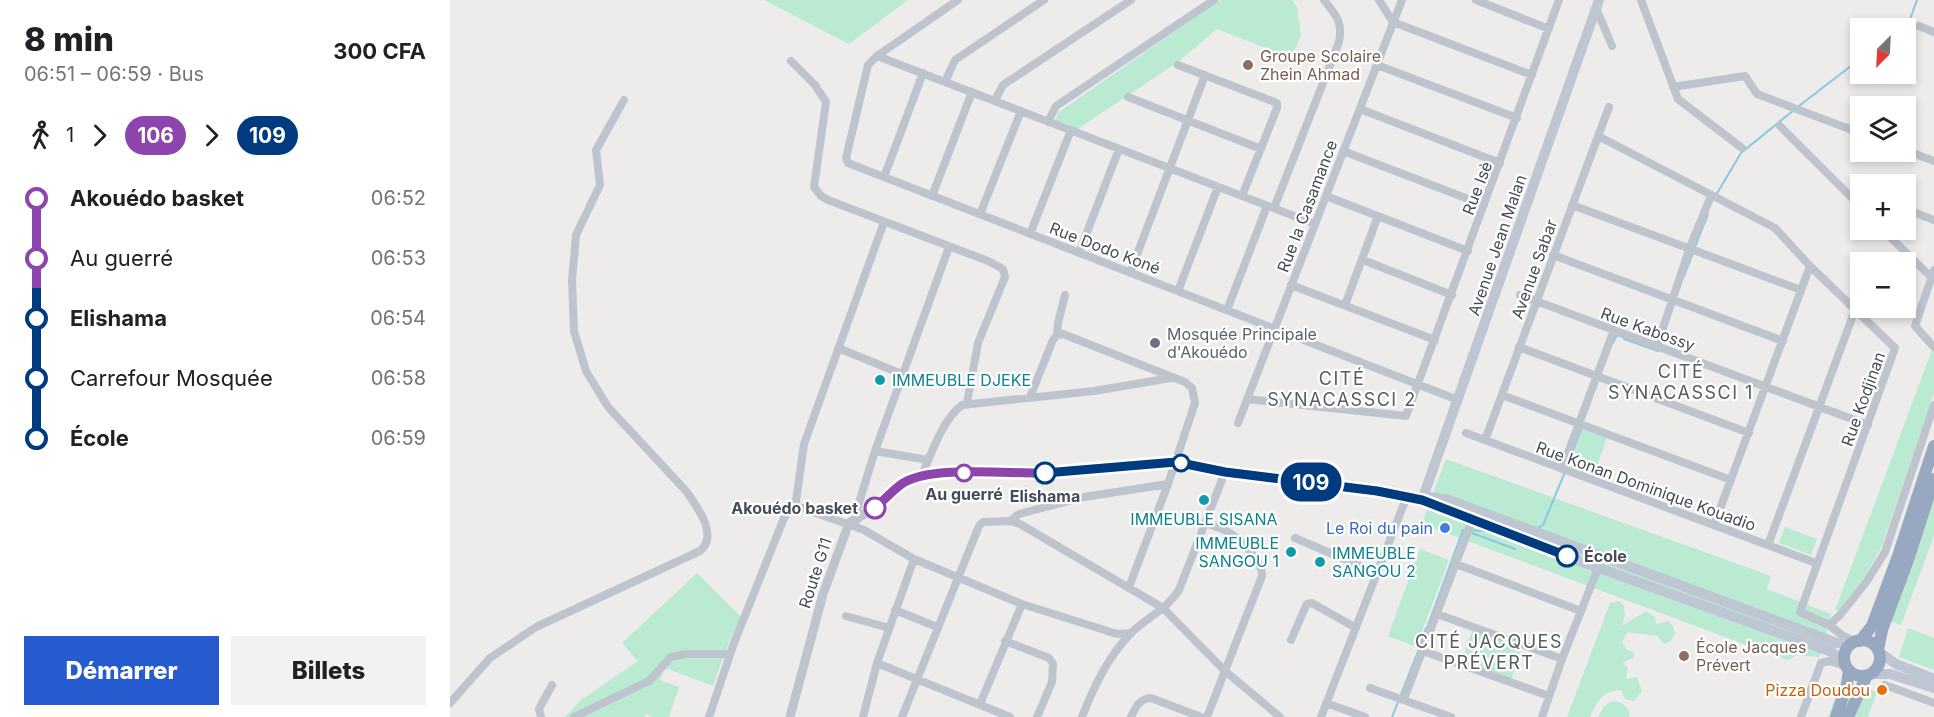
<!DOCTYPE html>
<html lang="fr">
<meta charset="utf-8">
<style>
body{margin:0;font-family:Inter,sans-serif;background:#f2f2f2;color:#202124;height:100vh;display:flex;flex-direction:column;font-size:22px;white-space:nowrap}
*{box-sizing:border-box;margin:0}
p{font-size:20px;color:#757577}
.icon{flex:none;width:33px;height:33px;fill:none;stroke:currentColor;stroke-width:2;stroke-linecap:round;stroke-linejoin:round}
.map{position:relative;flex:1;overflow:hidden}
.sheet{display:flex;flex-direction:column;background:#fff;width:450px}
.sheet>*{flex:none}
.badge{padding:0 12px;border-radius:20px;font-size:21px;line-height:39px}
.needle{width:39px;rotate:204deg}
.buttons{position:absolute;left:1400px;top:18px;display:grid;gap:12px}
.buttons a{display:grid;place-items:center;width:66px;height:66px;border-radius:0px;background:#fff;box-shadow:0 3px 9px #0003;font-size:30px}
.map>.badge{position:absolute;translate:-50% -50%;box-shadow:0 0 0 3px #fff}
.legs{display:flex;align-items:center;gap:9px;height:66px;padding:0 24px;font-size:20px}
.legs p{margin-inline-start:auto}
.headline{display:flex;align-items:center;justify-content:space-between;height:102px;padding:0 24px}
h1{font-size:33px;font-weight:800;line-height:45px}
.primary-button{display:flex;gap:12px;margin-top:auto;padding:12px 24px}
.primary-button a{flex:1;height:69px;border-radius:0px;background:#255bce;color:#fff;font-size:24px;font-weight:800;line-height:69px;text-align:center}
.primary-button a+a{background:#f2f2f2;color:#202124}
ul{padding:0 24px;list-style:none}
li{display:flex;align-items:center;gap:21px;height:60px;font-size:22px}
li i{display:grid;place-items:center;width:9px;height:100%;margin:0 8px;background:currentColor}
li i::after{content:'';width:15px;height:15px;margin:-8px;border:4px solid;border-radius:50%;background:#fff}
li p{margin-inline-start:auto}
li:first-child i{background:linear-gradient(#0000 50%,currentColor 0)}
li:last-child i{background:linear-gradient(currentColor 50%,#0000 0)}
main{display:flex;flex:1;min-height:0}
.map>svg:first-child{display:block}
</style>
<main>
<section class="sheet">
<div class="headline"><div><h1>8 min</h1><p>06:51 – 06:59 · Bus</p></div><b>300 CFA</b></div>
<div class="legs"><svg class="icon" aria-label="walk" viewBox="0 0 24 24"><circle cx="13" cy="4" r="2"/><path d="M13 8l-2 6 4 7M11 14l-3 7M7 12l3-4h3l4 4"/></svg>1<svg class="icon" aria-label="forward" viewBox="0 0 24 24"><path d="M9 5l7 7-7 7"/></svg><b class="badge" style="background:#8e44ad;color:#fff">106</b><svg class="icon" aria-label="forward" viewBox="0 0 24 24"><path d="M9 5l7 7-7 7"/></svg><b class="badge" style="background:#003b80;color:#fff">109</b></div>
<ul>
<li><i style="color:#8e44ad"></i><b>Akouédo basket</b><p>06:52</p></li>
<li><i style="color:#8e44ad"></i><span>Au guerré</span><p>06:53</p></li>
<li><i style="color:#003b80"></i><b>Elishama</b><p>06:54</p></li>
<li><i style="color:#003b80"></i><span>Carrefour Mosquée</span><p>06:58</p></li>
<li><i style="color:#003b80"></i><b>École</b><p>06:59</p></li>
</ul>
<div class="primary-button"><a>Démarrer</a><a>Billets</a></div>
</section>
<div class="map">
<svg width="1484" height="717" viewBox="0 0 1484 717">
<rect width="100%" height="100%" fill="#eeebeb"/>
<path fill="#bbead3" d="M314,0H458L399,44Z
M770,0H842L847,7L851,35L841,58L767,29L728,62L628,129L605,120L609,112Z
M1482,350L1484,353V393L1432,546L1416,575L1389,610H1385Z
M1131,429L1157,438L1143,477L1117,467Z
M996,459L1321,576L1317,589L1381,614L1375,642L1369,657L1348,655L1337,660L972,524Z
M1484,496V536L1451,625L1439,621Z
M1335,527L1367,539L1361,555L1329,543Z
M970,549L999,560L966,647L938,636Z
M247,573L291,617L279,642L263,686L215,668L210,680L229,687L219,717H203L196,714L195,717H115L131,700L188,661L172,643Z
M1169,601L1174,606L1175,616L1172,626L1196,611L1205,617L1206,624L1218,621L1223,626L1225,633L1221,641L1214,644L1207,636L1178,632L1172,642L1177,650L1183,652L1184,657L1173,663L1178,668L1176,679L1187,677L1192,691L1184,701L1175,699L1171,690C1151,691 1148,701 1140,717H1117L1160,603Z
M1458,628L1484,638V670L1449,657Z
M1022,631L1072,648L1061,680L1011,662Z
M1392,680L1427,692L1418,717H1378Z
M1163,701C1173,702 1179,707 1180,717H1148L1154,706Z"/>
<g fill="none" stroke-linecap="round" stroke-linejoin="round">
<path stroke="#8ac7e4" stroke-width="2" d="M1450,28L1459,22L1467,0
M1349,106L1410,59
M1266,195L1291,153L1344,110
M1245,247L1258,214
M1234,276L1243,253
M1174,339L1208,351
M1163,343L1167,335L1176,338
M1117,467L1131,429
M1088,528L1093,525L1115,472
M1022,533L1065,549
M977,628L1013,530L1038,531
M970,646L976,628
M942,717L971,644"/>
<path stroke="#bdc4cd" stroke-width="8" d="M508,0L427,56L418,65L396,158L398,163L1008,400
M929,0L943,22L1082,75
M1026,0L1099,29
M1191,0L1228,99L1292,148
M1146,8L1162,46
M1469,26L1484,32
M427,56L865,224
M341,61L365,85L376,102L364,187L371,196L378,200L538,261L553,269L555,277L528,343L517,403
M728,65L827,103V108L792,196
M927,65L1067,118
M495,82L505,60L594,0
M1223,87L1295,76L1307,94L1410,133
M678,97L811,149
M545,100L553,85L681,0
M910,109L1050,163
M598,122L606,106L764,0
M1330,126L1410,206
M1148,136L1325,228L1360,266L1445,348L1350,612L1379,625L1393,636L1406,642
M1455,150L1484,161
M893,151L1034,205
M434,177L473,73
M482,196L522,92
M876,196L1018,251
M1122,205L1351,290
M824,208L889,42C893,22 886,15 874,0
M1455,209L1484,220
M530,214L571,111
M1433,230L1481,277
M580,234L621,130
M629,253L669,149
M1103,255L1333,341
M913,260L1002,295
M1484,270L1465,326L1484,347
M680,273L755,75
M841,285L985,340
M728,291L768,187
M1070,295L1418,425
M895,305L928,216
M777,310L817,206
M607,335L608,323L615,295
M1207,346L1240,247L1261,196
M1069,347L1299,433
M388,348L452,374
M1052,395L1281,480
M580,397L603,340L607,335L613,334L735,382L742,388L745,403L718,484L679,587
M797,399L956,416L1109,0
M788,423L952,0
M1016,433L1366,563
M1035,440L1159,107
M425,451L478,460
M1112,469L1164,330
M472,475C481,454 493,419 512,405L644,391L721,378
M718,484L634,497L569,514L560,521L570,524L713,608L775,671L830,717
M345,508L354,444L434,222
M407,520L408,506L425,451L499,247
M756,523C763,526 771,528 778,532C791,539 813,562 812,576L757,717
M1264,525L1360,266
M845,538L927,573
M1318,545L1405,310
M1006,564L1131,611
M445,610L487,627
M987,614L1112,659
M396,616L439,628
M1379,625L1390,615L1417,581L1435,552L1484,405
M841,640L855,608L857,604L862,603L906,628
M555,641L599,658L603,664L602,682L587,717
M973,651L1099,696
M427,663L560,717
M1435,685L1484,703
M920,688L1001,717
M954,699L1022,521
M0,703L40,658L86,627L250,551C269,535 247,507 237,492L158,407L136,371L124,331L122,280L126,235L150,185L146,150L174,100
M876,703L915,717
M530,704L572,604
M91,717L89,709L102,685
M124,717L199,681L221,657L236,654H280
M259,717L284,643L334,518C338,511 343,506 352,508L414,530L464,559L572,604L667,634L681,633
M413,717L427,663L464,559
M452,717L529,526L533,522L560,521
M632,717C644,686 658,657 681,633C696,618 717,609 729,590L775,472
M681,717C685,708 690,698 701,698L751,717
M871,717L957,496
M1092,717L1112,659L1148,568
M1351,717L1371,663L1380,661L1392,665"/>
<path stroke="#bdc4cd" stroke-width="9" d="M340,717L373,594L399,523L425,508L452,484L468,476L488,473L605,472L726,462L775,472L927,491L972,500"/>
<path stroke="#bec6d3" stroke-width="10" d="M972,500L1149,0
M972,500L1088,546L1382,652L1396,665
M972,500L980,497L999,500L1387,643L1401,644
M1429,652L1446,664L1484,679
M1419,674H1440L1484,688"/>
<path stroke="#98a8c0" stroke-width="12" d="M1394 658a18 18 0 1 1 36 0a18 18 0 1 1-36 0Z
M1410,641L1422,626L1448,556L1484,446
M1428,650L1432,630L1458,560L1484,479
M1386,717L1397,684L1399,670
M1398,717L1417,675"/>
</g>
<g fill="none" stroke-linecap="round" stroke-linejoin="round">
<g stroke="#fff" stroke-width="14">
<path id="line-1" d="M425,508C434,500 443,490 453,483C482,465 559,474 595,473"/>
</g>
<g stroke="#fff" stroke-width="14">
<path id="line-2" d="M595,473L726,462L775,472L927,491L972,500L1117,556"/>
</g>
<use href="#line-1" stroke="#8e44ad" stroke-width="9"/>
<use href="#line-2" stroke="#003b80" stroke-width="9"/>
</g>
<g fill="#8d6e63" stroke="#fff" stroke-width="2">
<circle cx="798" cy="65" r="6"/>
<circle cx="1234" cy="656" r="6"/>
</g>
<circle fill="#6b7280" stroke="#fff" stroke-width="2" cx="705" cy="343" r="6"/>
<g fill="#0f9aa8" stroke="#fff" stroke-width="2">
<circle cx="430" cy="380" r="6"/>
<circle cx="754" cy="500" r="6"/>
<circle cx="841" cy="552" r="6"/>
<circle cx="870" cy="562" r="6"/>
</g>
<g fill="#fff" stroke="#003b80" stroke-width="3">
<circle cx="731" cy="463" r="8"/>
<circle cx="595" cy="473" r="10"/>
<circle cx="1117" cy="556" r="10"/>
</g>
<g fill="#fff" stroke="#8e44ad" stroke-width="3">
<circle cx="514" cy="473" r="8"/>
<circle cx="425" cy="508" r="10"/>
</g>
<circle fill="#3f7fe0" stroke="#fff" stroke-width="2" cx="995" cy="528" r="6"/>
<circle fill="#e8710a" stroke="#fff" stroke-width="2" cx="1432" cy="690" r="6"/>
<g text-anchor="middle" stroke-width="4.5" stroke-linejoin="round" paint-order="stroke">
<g font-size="16" fill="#785e54" stroke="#fff" text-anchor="start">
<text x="810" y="62">Groupe Scolaire<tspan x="810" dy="18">Zhein Ahmad</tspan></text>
<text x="1246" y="653">École Jacques<tspan x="1246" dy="18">Prévert</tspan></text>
</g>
<g font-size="16" fill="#454c57" stroke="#fff">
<text transform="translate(1027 188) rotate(-69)" y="6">Rue Isè</text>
<text transform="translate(857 206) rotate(-69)" y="6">Rue la Casamance</text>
<text transform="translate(1047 245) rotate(-71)" y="6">Avenue Jean Malan</text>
<text transform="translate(655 248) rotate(21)" y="6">Rue Dodo Koné</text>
<text transform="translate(1084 269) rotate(-70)" y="6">Avenue Sabar</text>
<text transform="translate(1198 329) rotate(20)" y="6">Rue Kabossy</text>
<text transform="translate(1413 399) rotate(-70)" y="6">Rue Kodjinan</text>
<text transform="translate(1196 486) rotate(20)" y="6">Rue Konan Dominique Kouadio</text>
<text transform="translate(365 573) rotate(-72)" y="6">Route G11</text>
</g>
<g font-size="16" fill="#5b616d" stroke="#fff" text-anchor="start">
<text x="717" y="340">Mosquée Principale<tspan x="717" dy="18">d'Akouédo</tspan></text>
</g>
<g font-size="16" fill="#0d838f" stroke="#fff" text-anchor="start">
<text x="442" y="386">IMMEUBLE DJEKE</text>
<text x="754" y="525" text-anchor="middle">IMMEUBLE SISANA</text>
<text x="829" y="549" text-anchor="end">IMMEUBLE<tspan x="829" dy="18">SANGOU 1</tspan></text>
<text x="882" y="559">IMMEUBLE<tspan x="882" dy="18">SANGOU 2</tspan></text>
</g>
<g font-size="16" font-weight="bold" fill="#454c57" stroke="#fff">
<text x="514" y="500">Au guerré</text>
<text x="595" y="502">Elishama</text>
<text x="408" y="514" text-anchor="end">Akouédo basket</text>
<text x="1134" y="562" text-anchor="start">École</text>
</g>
<g font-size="16" fill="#366cbe" stroke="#fff" text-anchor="end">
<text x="983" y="534">Le Roi du pain</text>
</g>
<g font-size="16" fill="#c56008" stroke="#fff" text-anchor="end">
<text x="1420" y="696">Pizza Doudou</text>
</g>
<g font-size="18" letter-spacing="1.5" fill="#585b5f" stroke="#fff">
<text x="1231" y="378">CITÉ<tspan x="1231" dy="21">SYNACASSCI 1</tspan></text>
<text x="892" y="385">CITÉ<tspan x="892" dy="21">SYNACASSCI 2</tspan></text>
<text x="1039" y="648">CITÉ JACQUES<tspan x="1039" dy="21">PRÉVERT</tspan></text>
</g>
</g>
</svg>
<div class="buttons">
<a><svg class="needle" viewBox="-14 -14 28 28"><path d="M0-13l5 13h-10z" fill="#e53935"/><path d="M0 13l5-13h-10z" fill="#757577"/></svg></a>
<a><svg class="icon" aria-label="layers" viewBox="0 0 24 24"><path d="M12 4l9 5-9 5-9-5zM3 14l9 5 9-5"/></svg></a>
<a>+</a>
<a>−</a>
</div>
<b class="badge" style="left:861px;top:482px;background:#003b80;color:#fff">109</b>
</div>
</main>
